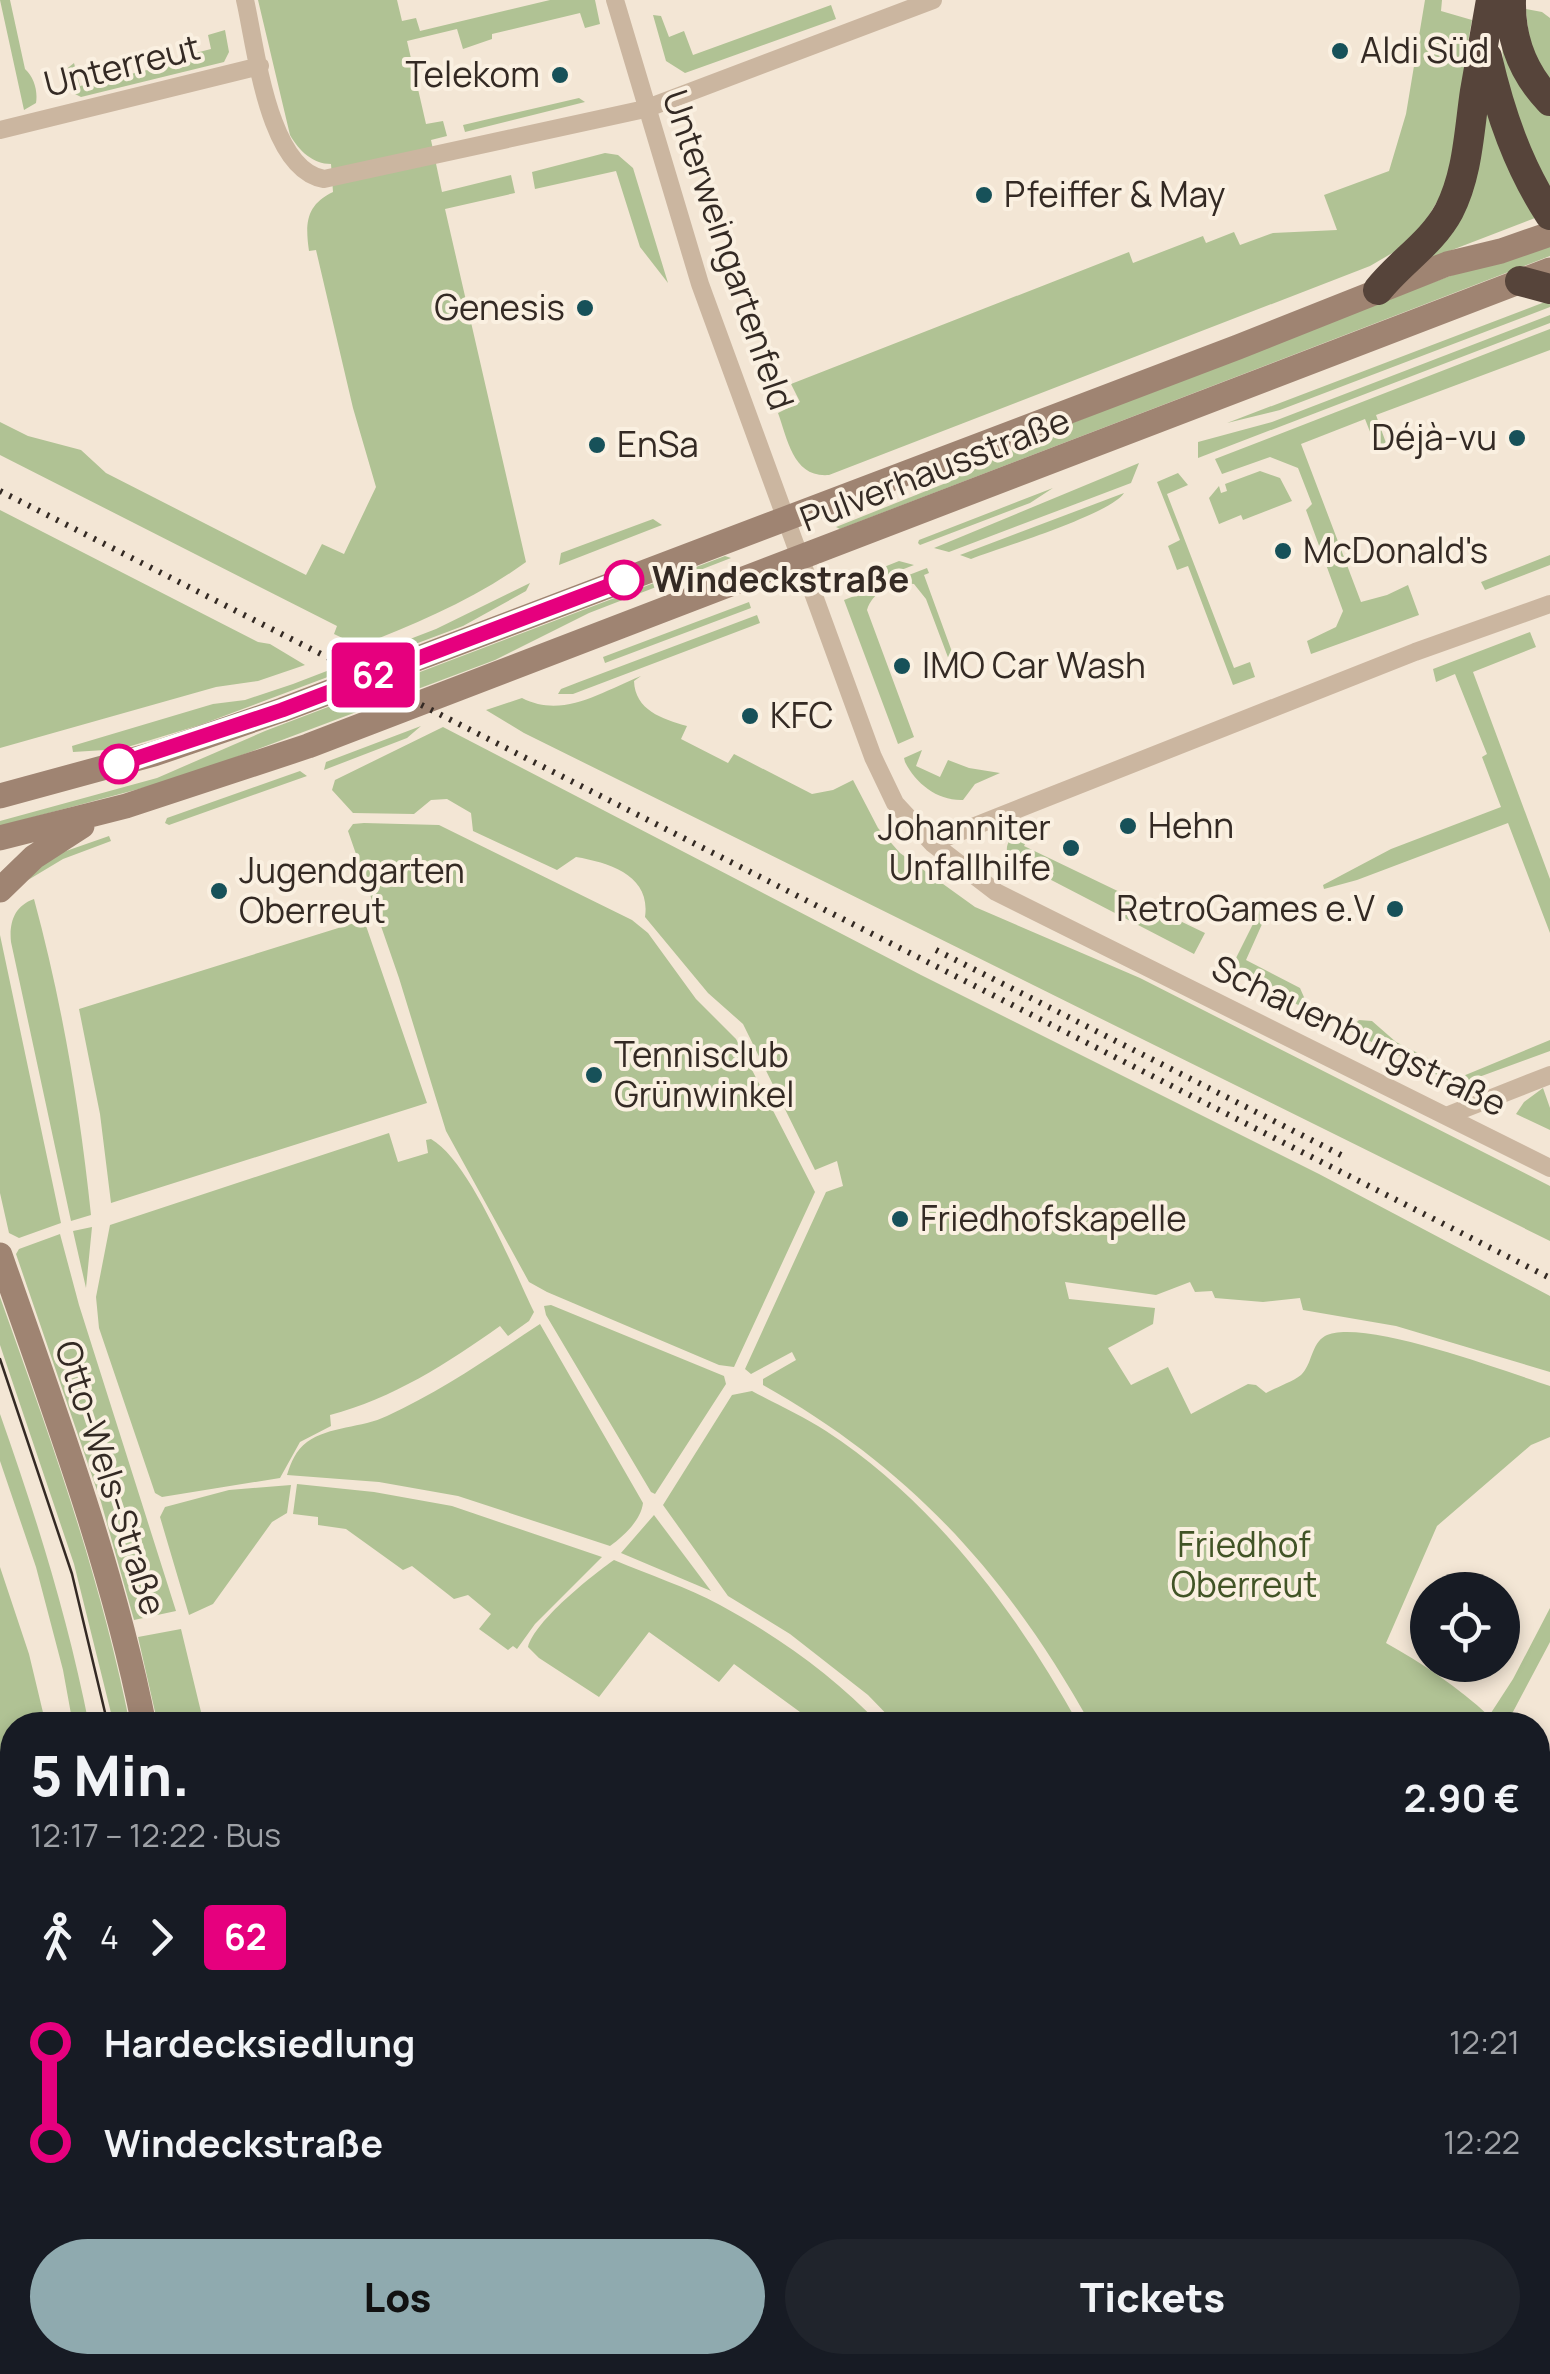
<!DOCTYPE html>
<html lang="de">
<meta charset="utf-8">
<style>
body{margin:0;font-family:Manrope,sans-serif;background:#20242c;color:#f1f3f6;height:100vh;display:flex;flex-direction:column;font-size:38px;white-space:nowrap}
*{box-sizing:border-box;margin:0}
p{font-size:32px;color:#9ea1a6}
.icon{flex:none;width:55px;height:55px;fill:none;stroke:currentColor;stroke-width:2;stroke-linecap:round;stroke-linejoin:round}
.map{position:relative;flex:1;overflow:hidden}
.drawer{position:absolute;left:0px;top:1712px;width:1550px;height:662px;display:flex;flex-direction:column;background:#171b24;border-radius:40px 40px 0 0;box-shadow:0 5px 15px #0003}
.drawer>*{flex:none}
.badge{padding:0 20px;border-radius:8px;font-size:35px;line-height:65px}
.buttons{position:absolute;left:1410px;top:1572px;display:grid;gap:20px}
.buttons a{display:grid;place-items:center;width:110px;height:110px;border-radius:50%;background:#171b24;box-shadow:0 5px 15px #0003;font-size:50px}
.map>.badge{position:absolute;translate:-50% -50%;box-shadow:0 0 0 5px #fff}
.legs{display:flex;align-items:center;gap:15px;height:110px;padding:0 30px;font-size:32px}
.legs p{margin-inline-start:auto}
.head{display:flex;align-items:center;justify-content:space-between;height:170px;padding:0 30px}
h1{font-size:55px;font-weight:800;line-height:75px}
.action{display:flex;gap:20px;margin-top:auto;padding:20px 30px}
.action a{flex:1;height:115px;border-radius:60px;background:#8faaaf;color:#111;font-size:40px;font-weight:800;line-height:115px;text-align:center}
.action a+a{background:#20242c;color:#f1f3f6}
ul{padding:0 30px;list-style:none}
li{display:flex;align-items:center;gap:35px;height:100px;font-size:38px}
li i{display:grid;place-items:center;width:15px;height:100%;margin:0 12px;background:currentColor}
li i::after{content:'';width:25px;height:25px;margin:-12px;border:8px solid;border-radius:50%;background:#171b24}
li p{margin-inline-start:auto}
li:first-child i{background:linear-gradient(#0000 50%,currentColor 0)}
li:last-child i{background:linear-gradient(currentColor 50%,#0000 0)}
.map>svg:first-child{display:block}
</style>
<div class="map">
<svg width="1550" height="2374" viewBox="0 0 1550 2374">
<rect width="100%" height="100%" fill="#f3e6d5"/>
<path fill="#b0c294" d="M0,0H10L25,69C34,77 38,91 36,103L24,110Z
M258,0H397L402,21L416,18L420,31L550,0H595L600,24L585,28L580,13L492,34V39L463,49L457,29L407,41L426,124L443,121L447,136L431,140L442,192L511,175L515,193L445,209L526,562C475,599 418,623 359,646L334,634L337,626L0,455V422L28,436L81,450L106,473L306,575L322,544L344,554L376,487L353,408L316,250L309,251C305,223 306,205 333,192L331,164C313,164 299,151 290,135Z
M1425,0H1442L1441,11L1472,20L1468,42L1473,44L1449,182L1423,225L1394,252L1370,266L829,475C793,478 788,440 778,413L800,402L791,384L1129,252L1133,263L1203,236L1206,243L1234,232L1240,245L1273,233L1337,230L1324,195L1389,171L1406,114Z
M831,5L836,19L685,73L666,61L653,15L661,16L669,37L684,31L693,55Z
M1526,9L1542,12L1550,18V86C1533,65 1528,36 1526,9Z
M225,30L229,52L224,62L81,97L67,90L64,71L74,63L80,86L181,62L180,57L211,49L208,35Z
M1502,36L1550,111V194C1523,150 1501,88 1502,36Z
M579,98L585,102L465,132L463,125Z
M1485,107L1535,218L1426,260Z
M605,153L618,155L633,168L668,283L640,247L616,171L535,189L532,172Z
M1550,239V256L840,529L836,527L946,483L1039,436L1369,306Z
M1550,300V307L1280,410L1227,423Z
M1550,315V323L1198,458V442L1272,422Z
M1550,329V350L1376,415L1386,443L1376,447L1365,419L1301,444L1361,602L1387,595L1408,585L1419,615L1311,654L1307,641L1336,627L1343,611L1306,510L1312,504L1298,468L1270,457L1222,474L1215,459Z
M1139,463L1131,483L949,552L934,548Z
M1260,471L1280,478L1292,501L1243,520L1241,515L1219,524L1209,498L1219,486L1221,493L1227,491L1225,484Z
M1178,473L1188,485L1167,494L1234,668L1250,662L1255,677L1233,685L1188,566L1177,570L1168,546L1180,540L1157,482Z
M1053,488L1030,503L920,545L918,543L919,540Z
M1124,493C1111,514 1000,548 971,559L960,555Z
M0,510L258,642L270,644L305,665L258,681L216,687L0,748Z
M653,519L662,525L559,565L561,553Z
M1550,555V565L1485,590L1481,582Z
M725,556L731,558L589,613L495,660L231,759L150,786L0,826V821L157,778L265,731Z
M899,561L914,565L873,581L868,579L869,573Z
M927,568L929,573L924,575L955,660H949L926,599L914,584C895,582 873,590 867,610L914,737L898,744L844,600Z
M530,583L526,591L463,626L200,725L121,749L73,752L72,746L213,704L245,700L293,684L436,629Z
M749,602L751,608L605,663L603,657Z
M757,615L760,623L573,694H558L561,689L579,682Z
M1530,632L1536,647L1473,672L1550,879V933L1508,823L1357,880L1324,889L1323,885L1391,849L1501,807L1482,757L1487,754L1455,674L1436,682L1433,669Z
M641,676L634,681C635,710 662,719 687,726L681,739L728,763L734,754L812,794L833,790L853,780L878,828L900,853L975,907L1140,978L1550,1186V1241L524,733L486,710L522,698C563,719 601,692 641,676Z
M421,726L407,738L324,770L326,762Z
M443,727L921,975L1319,1174L1550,1296V1372L1396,1326L1303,1310L1300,1298L1263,1302L1215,1298L1212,1291L1195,1292L1190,1282L1156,1295L1065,1282L1069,1299L1155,1308L1153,1324L1108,1348L1131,1385L1168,1367L1191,1414L1248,1384L1256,1385L1266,1393C1277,1387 1292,1382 1301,1375C1312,1365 1311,1344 1325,1336C1361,1317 1507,1372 1550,1386V1437L1531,1445L1437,1526L1386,1643C1422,1663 1458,1687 1489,1716L1513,1679L1550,1608V1642L1506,1725H1091C1008,1576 912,1469 763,1385V1379L796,1360L792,1352L751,1374L745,1369L826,1192L843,1186L837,1161L815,1170L743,1024L708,993L645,917C651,876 611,863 576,857L557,870L473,831L471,813L447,799L431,800L414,814L353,813L332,790L335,780Z
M922,750L916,766L940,777L948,760L969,768L1000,773L975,784L963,800C938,801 916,784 905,762L904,758Z
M300,771L307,776L169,825L165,823L167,818Z
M364,823L439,825L632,920L648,933L696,999L736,1039L815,1192L734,1367L719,1365L547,1292L529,1282L446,1131L399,978L348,831L353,824Z
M1036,823L1024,846L1205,933L1194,954L1009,858C1000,838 1021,831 1036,823Z
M109,836L111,841L63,859L28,880L46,858Z
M34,899C62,1002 80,1109 91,1215L71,1221L11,942C9,923 14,906 34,899Z
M1266,908L1267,913L1246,960L1300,988L1310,1011L1230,970L1260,910Z
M364,920L427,1103L111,1203L100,1114L79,1009Z
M0,935L61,1223L19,1238L9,1233L0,1193Z
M1359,1020L1372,1021L1396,1042L1463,1076L1550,1040V1051L1457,1085L1348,1030Z
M1543,1088L1550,1108V1130L1516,1114L1524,1102Z
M389,1133L398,1162L428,1153L426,1140L431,1139C470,1161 513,1269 534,1312L529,1321L508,1336L500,1326C448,1363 392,1399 330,1415L331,1426L300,1442L280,1478L162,1497L155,1493L99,1328L96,1297L110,1225Z
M92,1227L86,1288L73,1231Z
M60,1234L79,1305L176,1611L134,1620L101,1502L16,1254L19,1249Z
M0,1297C50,1437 101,1578 130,1725H114L74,1564L0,1345Z
M551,1305L724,1376L726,1384L655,1494L651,1492L546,1315L544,1306Z
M540,1324L643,1503C641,1520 624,1536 610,1546L458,1496L379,1482L287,1475C291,1462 296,1450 307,1442C329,1426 362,1428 387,1416C441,1391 490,1357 540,1324Z
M752,1391C776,1404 803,1416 826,1431C935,1502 1017,1613 1079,1725H897L868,1695L790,1634L728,1596L663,1505L732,1395Z
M0,1414C36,1516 68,1618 89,1725H73L63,1670L36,1567L0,1461Z
M297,1484L374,1492L452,1506L602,1557L535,1624L517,1649L513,1646L508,1650L479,1629L491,1614L468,1595L454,1599L412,1566L403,1570L346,1529L318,1525V1517L293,1514Z
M291,1485L287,1513L272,1522L213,1604L189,1615L160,1517L165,1507L229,1490Z
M654,1515L711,1591L621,1553Z
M614,1560C649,1575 687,1587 720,1605C779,1637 835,1677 880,1725H791L800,1712L734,1664L719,1682L649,1632L599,1697L539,1658L528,1647C535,1621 591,1576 614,1560Z
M0,1567L29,1654L46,1725H12V1768L0,1771Z
M181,1629L202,1716L158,1725L138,1637Z
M12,1778V1944L0,1934V1781Z
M1538,2007L1550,2014V2106L1538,2097Z
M1110,2363H1280V2374H1111Z"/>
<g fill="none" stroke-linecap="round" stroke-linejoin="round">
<path stroke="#cbb6a0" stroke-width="18" d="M245,0C256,47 268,170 324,179L645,109L933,0
M615,0L700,284L873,757L895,803L932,843L996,892L1550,1168
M0,130L260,66
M932,843L1415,652L1550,604
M1446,1116L1550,1075
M1538,2229L1550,2238
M0,2292L12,2301
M62,2362L65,2374
M465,2374L474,2362
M1404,2374L1405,2362"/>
<path stroke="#9f8472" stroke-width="25" d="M0,796L154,754L282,710L1238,347L1447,264L1501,251L1550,234
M0,838L126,806L308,746L1550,270
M0,890L34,857L82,826
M0,1255C54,1410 112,1564 144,1725
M187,2362V2374"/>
<path stroke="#56443a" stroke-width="30" d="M1511,0C1510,39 1523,73 1550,101
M1487,57C1500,113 1518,166 1550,215
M1520,281L1550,289
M1378,290C1400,262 1432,243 1449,211C1468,174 1469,131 1475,91C1480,61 1486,30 1491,0"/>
<path stroke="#342a24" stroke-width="2.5" d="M0,1359L72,1574L108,1725
M133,2362V2374"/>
<path stroke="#342a24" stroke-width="6" stroke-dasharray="2.5 8" stroke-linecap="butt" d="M0,491L1550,1278
M936,950L1347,1158"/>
</g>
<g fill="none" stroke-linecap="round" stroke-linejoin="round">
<g stroke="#fff" stroke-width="22">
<path id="line-1" d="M119,764L282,710L624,580"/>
</g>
<use href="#line-1" stroke="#e6007e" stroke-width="15"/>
</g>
<g fill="#175159" stroke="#faf0e1" stroke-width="4">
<circle cx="1340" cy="51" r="10"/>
<circle cx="560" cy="75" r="10"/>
<circle cx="984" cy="195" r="10"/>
<circle cx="585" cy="308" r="10"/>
<circle cx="1517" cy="438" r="10"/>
<circle cx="597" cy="445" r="10"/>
<circle cx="1283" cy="551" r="10"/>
<circle cx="902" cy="666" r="10"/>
<circle cx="750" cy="716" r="10"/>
<circle cx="1128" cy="826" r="10"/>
<circle cx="1071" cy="848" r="10"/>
<circle cx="219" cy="891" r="10"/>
<circle cx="1395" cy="909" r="10"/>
<circle cx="594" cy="1075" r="10"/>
<circle cx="900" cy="1219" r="10"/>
</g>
<g fill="#fff" stroke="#e6007e" stroke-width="5">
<circle cx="624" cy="580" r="18"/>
<circle cx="119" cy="764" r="18"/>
</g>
<g text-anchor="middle" stroke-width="8" stroke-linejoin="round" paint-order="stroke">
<g font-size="35" fill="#342a24" stroke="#faf0e1" text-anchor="start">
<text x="1360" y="63">Aldi Süd</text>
<text x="540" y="87" text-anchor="end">Telekom</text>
<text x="1004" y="207">Pfeiffer &amp; May</text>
<text x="565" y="320" text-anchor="end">Genesis</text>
<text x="1497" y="450" text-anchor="end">Déjà-vu</text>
<text x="617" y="457">EnSa</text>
<text x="1303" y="563">McDonald's</text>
<text x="922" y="678">IMO Car Wash</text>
<text x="770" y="728">KFC</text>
<text x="1148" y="838">Hehn</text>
<text x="1051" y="840" text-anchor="end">Johanniter<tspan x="1051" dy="40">Unfallhilfe</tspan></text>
<text x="239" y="883">Jugendgarten<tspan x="239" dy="40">Oberreut</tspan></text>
<text x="1375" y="921" text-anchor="end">RetroGames e.V</text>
<text x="614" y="1067">Tennisclub<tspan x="614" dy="40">Grünwinkel</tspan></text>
<text x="920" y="1231">Friedhofskapelle</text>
</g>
<g font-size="35" fill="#342a24" stroke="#faf0e1">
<text transform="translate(122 66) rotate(-14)" y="12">Unterreut</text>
<text transform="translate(728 250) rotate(71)" y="12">Unterweingartenfeld</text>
<text transform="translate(935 470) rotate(-21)" y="12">Pulverhausstraße</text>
<text transform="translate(1359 1036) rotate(26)" y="12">Schauenburgstraße</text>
<text transform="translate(110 1478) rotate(72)" y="12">Otto-Wels-Straße</text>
</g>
<g font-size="35" font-weight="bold" fill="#342a24" stroke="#faf0e1" text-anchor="start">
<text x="652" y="592">Windeckstraße</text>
</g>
<g font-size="35" fill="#415426" stroke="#faf0e1">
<text x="1244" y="1557">Friedhof<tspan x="1244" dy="40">Oberreut</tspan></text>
</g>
</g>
</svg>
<div class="buttons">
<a><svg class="icon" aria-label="locate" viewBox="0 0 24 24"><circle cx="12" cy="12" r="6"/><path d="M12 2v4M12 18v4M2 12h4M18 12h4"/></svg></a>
</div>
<b class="badge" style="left:373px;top:675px;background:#e6007e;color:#fff">62</b>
<section class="drawer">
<div class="head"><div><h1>5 Min.</h1><p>12:17 – 12:22 · Bus</p></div><b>2.90 €</b></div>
<div class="legs"><svg class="icon" aria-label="walk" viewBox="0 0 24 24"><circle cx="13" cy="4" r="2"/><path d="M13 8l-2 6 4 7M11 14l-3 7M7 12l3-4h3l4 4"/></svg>4<svg class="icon" aria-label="forward" viewBox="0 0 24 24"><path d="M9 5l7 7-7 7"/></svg><b class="badge" style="background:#e6007e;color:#fff">62</b></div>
<ul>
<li><i style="color:#e6007e"></i><b>Hardecksiedlung</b><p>12:21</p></li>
<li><i style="color:#e6007e"></i><b>Windeckstraße</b><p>12:22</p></li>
</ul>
<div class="action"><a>Los</a><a>Tickets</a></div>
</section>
</div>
